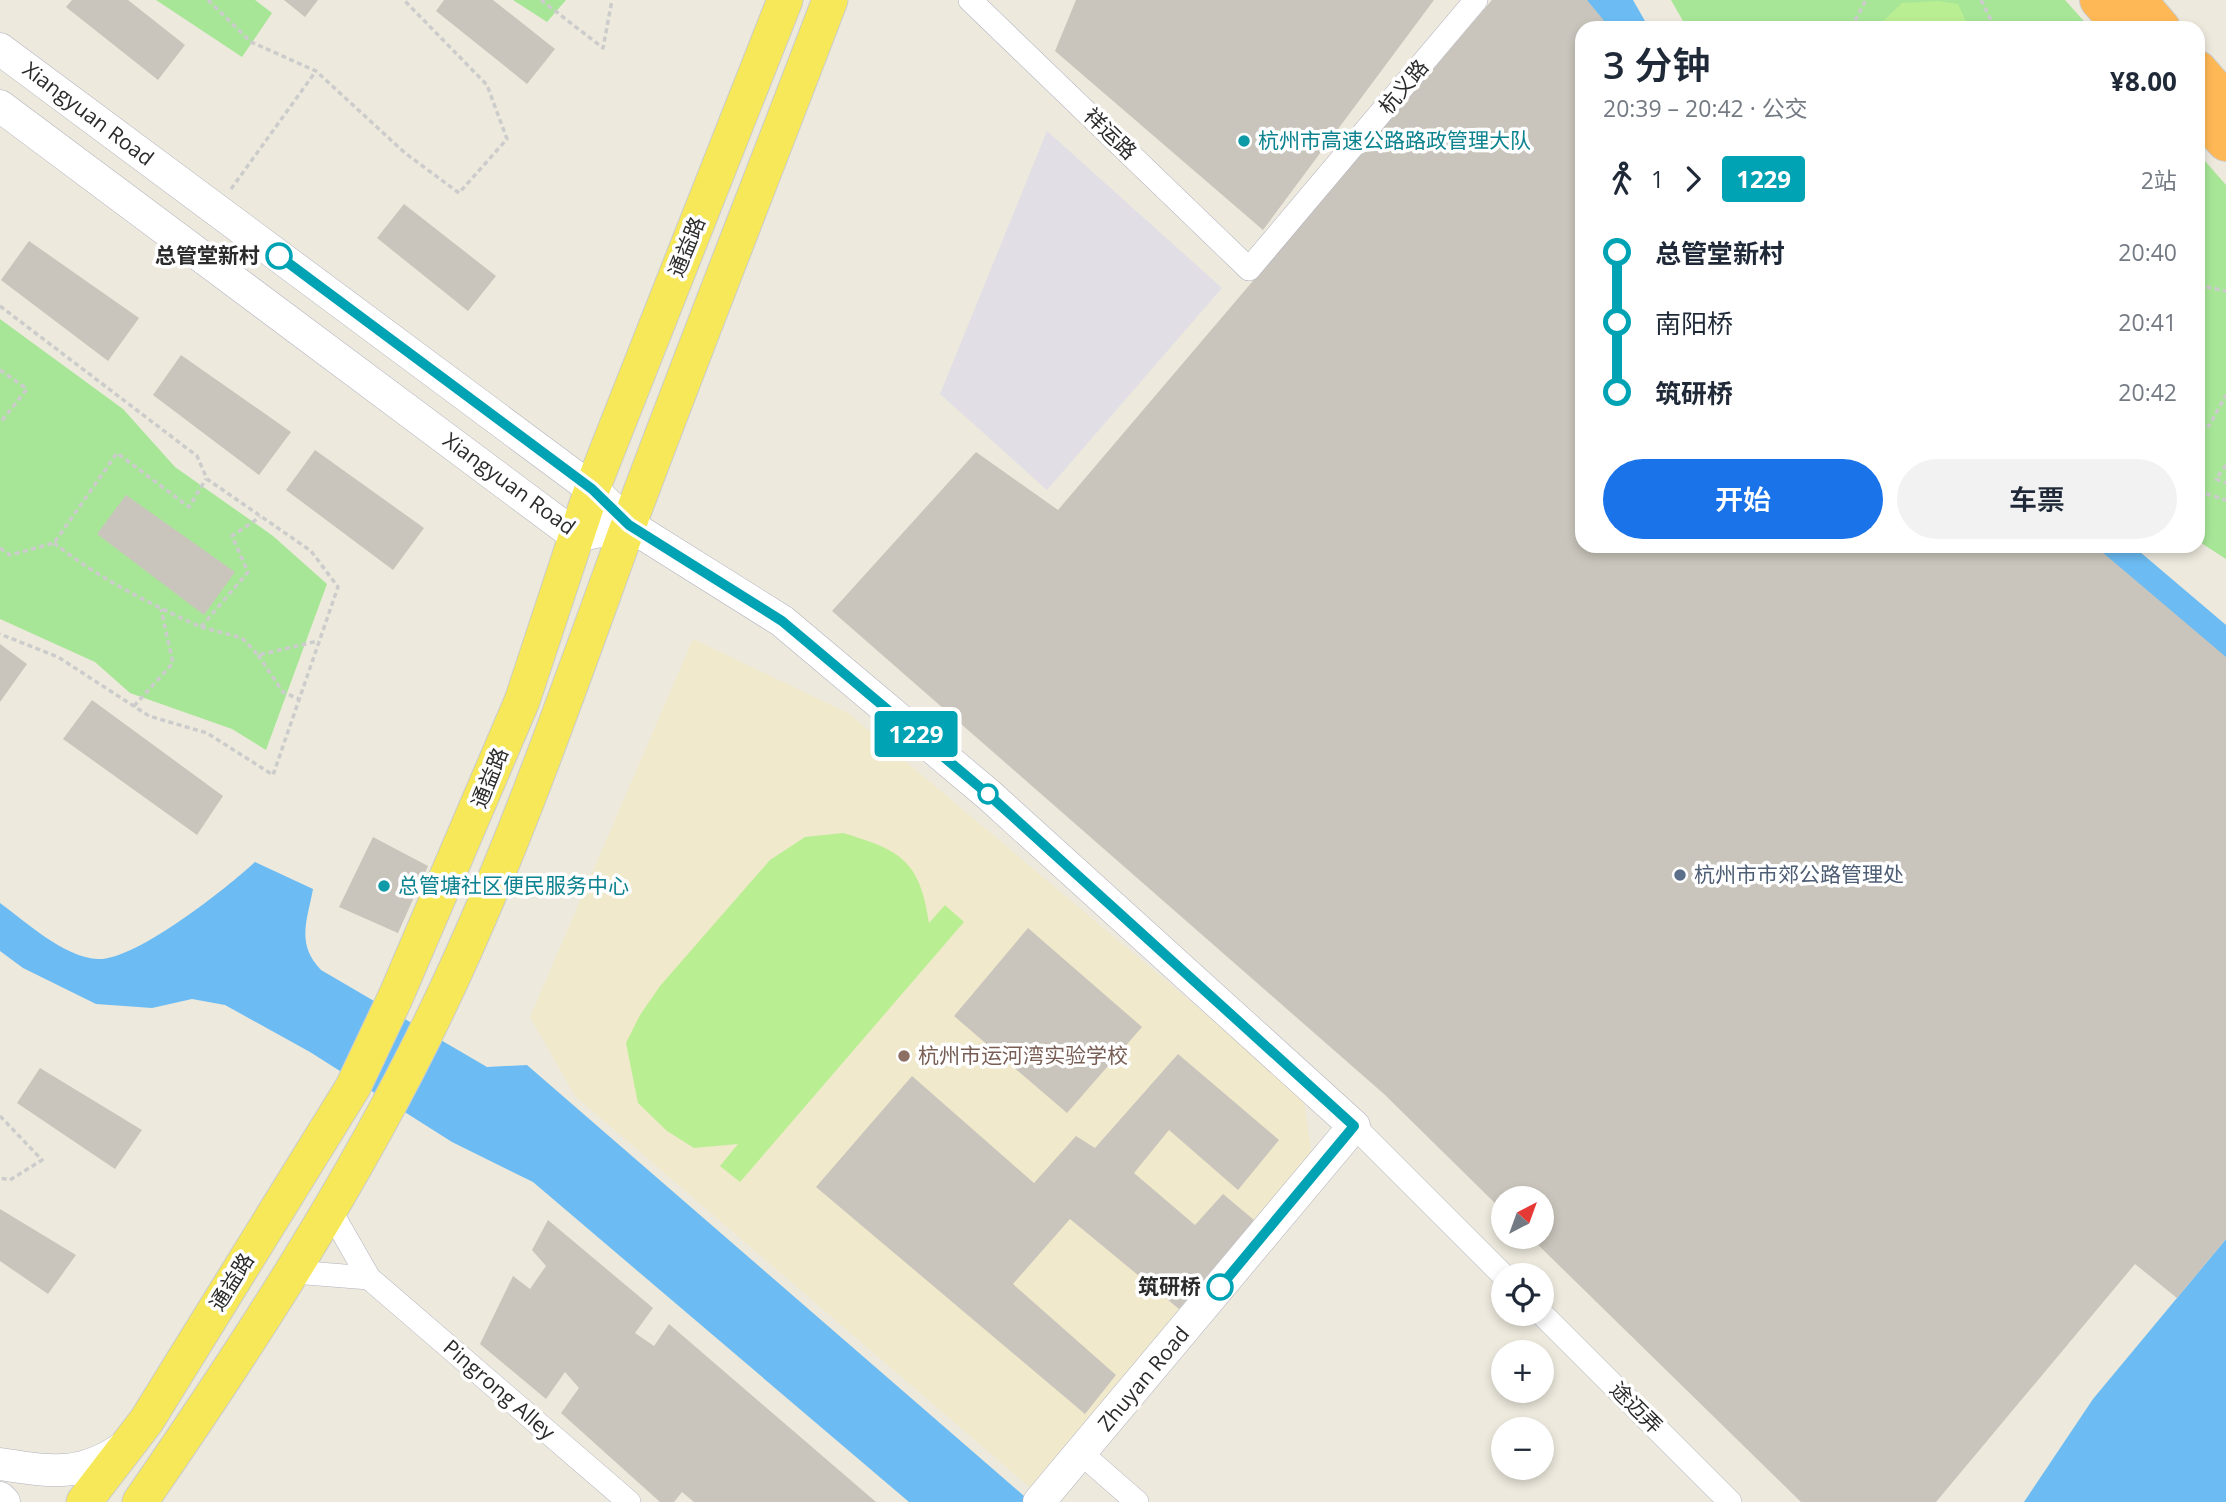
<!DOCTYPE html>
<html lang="zh">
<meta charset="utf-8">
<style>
body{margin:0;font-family:"Open Sans","Noto Sans SC",sans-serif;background:#f2f2f3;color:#1f2937;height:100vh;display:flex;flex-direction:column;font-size:26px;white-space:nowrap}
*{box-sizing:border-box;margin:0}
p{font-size:23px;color:#747a83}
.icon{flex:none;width:38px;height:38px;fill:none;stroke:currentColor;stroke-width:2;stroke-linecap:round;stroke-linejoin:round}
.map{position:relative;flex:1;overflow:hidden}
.sheet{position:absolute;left:1575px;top:21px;width:630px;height:532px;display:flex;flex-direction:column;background:#fff;border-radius:21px;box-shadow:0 4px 10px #0003}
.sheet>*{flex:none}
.badge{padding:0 14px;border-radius:5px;font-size:24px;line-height:46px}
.needle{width:46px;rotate:41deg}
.tools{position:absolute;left:1491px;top:1186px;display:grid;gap:14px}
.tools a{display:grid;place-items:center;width:63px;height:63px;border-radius:50%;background:#fff;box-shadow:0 4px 10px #0003;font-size:35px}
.map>.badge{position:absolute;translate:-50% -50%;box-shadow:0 0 0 4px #fff}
.legs{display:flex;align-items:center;gap:10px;height:77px;padding:0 28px;font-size:23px}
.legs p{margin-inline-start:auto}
.headline{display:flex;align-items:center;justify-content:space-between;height:119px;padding:0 28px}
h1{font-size:38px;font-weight:600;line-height:52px}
.action{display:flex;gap:14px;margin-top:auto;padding:14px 28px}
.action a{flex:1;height:80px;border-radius:42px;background:#1a73e8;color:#fff;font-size:28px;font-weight:600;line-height:80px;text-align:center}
.action a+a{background:#f2f2f3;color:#1f2937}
ul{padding:0 28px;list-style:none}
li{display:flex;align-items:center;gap:24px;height:70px;font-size:26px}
li i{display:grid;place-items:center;width:10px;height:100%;margin:0 9px;background:currentColor}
li i::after{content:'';width:18px;height:18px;margin:-9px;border:5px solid;border-radius:50%;background:#fff}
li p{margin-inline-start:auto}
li:first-child i{background:linear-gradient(#0000 50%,currentColor 0)}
li:last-child i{background:linear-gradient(currentColor 50%,#0000 0)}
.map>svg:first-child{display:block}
</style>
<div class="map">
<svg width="2226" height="1502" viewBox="0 0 2226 1502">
<rect width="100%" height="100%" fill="#ede9dd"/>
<path fill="#e1dee6" d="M1047,131L1222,288L1047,490L940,394Z"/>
<path fill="#f0e9cc" d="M693,639L848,713L1303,1096L1312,1157L1034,1491L575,1096L530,1017Z"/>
<path fill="#a7e697" d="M156,0H255L272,13L242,57Z
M513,0H566L547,22Z
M1671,0H2065L2090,28H1687Z
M2198,153L2226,185V559L2198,541Z
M0,319L123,409L175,467L273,536L327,584L266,750L232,729L130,693L95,662L0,619Z"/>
<path fill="#baee93" d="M1938,1L1958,4L1969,28H1876L1902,3Z
M843,833C900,850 920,860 929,923L945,905L964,922L740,1182L720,1166L738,1144L694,1148L667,1131L638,1103L626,1043L640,1015L660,986L770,860L805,837Z"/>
<path fill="#6cbcf3" d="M1585,0H1633L1649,28H1606Z
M2078,546H2133L2226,625V666Z
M255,862L313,889C307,921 296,944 321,970L487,1067L527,1065L1031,1502H909L533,1182L452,1142L310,1052L225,1005L192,999L152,1008L96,1004L23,968L0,951V903C26,922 64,957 97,959C134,962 227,888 255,862Z
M2226,1239V1502H2024L2093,1399Z"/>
<path fill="#c9c5bc" d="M72,0H128L185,45L158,80L66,7Z
M284,0H318L305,17Z
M444,0H493L555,49L527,84L436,11Z
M1076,0H1434L1263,230L1055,51Z
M1492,0H1587L1610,28H1582V546H2095L2226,657V1239L2177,1298L2135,1264L1936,1502H1801L1530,1237H1542V1199H1503V1211L1384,1094L832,611L976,452L1058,510Z
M404,204L496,276L468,311L377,238Z
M29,241L139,318L108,361L1,280Z
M181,355L291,432L259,475L153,395Z
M315,450L424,528L393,570L286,490Z
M126,495L235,572L204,615L97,534Z
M0,644L27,664L0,702Z
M92,700L223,796L197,835L63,739Z
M373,837L428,866L398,933L339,907Z
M1028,928L1142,1027L1067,1113L954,1016Z
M1178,1054L1279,1140L1238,1190L1169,1130L1134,1173L1195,1225L1223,1194L1254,1220L1179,1309L1070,1219L1013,1284L1116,1375L1085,1414L816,1187L912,1076L1034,1183L1076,1136L1095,1148Z
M40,1068L142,1130L115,1169L17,1103Z
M0,1209L76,1255L48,1294L0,1261Z
M548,1220L653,1308L635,1333L654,1346L669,1324L876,1502H694L682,1492L674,1502H660L561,1413L579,1388L565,1372L546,1399L480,1344L513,1276L530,1289L546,1266L532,1250Z"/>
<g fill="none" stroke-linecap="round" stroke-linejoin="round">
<g stroke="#b1b1bf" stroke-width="24">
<path id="street" d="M970,0L1249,269L1476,0
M1354,1126L1504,1276
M330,1210L369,1278L629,1502
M294,1272L369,1278
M1542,1314L1730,1502
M1082,1454L1137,1502"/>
</g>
<g stroke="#b1b1bf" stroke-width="33">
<path id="secondary" d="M0,49L592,489L629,525L782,621L989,795L1354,1126L1039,1502
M0,106L576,536L629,525
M0,1464C52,1472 82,1478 127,1445
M0,1498L4,1502"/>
</g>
<g stroke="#ccc" stroke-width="37">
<path id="primary" d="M84,1502L147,1420L353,1087L396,996L522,701L592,489L785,0
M140,1502C249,1344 354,1183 437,1010C512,854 568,691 627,529C693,352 763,176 830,0"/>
</g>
<g stroke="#ccc" stroke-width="40">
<path id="highway" d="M2099,0L2124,28
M2137,0L2161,28
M2198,70L2226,102
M2198,111L2226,142"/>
</g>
<path stroke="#ccc" stroke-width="3.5" stroke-dasharray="5 3.5" stroke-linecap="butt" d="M208,0L251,42L316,71L405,153L459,193L507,139L487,85L404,0
M541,0L603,48L612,0
M1981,0L1995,28
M1851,28L1866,0
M231,189L316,71
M2198,285L2226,291
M0,306L197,456L207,479L311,551L338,587L273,775L207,733L149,716L58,657L0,634
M0,370L27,389L0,423
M2198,426H2209L2226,395
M2226,465L2216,479L2226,483
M2198,491L2226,500
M54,543C98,578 150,604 201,627L248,572L232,536L260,517
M0,548L10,555L54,543L117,453L189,507L206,479
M201,627L242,638L258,655L318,641
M258,655L283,692L299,699
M134,706L173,663L161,609
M0,1116L42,1160L10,1180L0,1178"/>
<use href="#street" stroke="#fff" stroke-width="23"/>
<use href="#secondary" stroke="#fff" stroke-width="32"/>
<use href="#primary" stroke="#f6e859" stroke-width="35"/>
<use href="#highway" stroke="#ffb856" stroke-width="38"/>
</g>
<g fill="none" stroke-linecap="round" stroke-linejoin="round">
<g stroke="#fff" stroke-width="16">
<path id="line-1" d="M279,256L592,489L629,525L782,621L989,795L1354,1126L1220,1287"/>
</g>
<use href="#line-1" stroke="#00a3b4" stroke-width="10"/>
</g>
<g fill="#0f9aa8" stroke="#fff" stroke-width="2.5">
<circle cx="1244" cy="141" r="7"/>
<circle cx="384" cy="886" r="7"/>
</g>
<g fill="#fff" stroke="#00a3b4" stroke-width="3.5">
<circle cx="279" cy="256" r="12"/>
<circle cx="988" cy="794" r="9"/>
<circle cx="1220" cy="1287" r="12"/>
</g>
<circle fill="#5c6f8a" stroke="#fff" stroke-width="2.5" cx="1680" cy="875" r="7"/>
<circle fill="#8d6e63" stroke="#fff" stroke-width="2.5" cx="904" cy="1056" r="7"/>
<g text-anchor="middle" stroke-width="7" stroke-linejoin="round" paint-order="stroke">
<g font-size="21" fill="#2b2b2b" stroke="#fff">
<text transform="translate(1404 87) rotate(-50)" y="7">杭义路</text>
<text transform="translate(88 114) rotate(37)" y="7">Xiangyuan Road</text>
<text transform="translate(1110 134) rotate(44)" y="7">祥运路</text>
<text transform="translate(687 247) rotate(-68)" y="7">通益路</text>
<text transform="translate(509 484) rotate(36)" y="7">Xiangyuan Road</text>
<text transform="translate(490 778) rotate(-68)" y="7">通益路</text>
<text transform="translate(232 1282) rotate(-58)" y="7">通益路</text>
<text transform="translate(1144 1379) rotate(-50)" y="7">Zhuyan Road</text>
<text transform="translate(499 1390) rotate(41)" y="7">Pingrong Alley</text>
<text transform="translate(1636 1408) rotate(45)" y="7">途迈弄</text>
</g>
<g font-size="21" fill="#0d838f" stroke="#fff" text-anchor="start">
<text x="1258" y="148">杭州市高速公路路政管理大队</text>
<text x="398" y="893">总管塘社区便民服务中心</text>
</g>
<g font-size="21" font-weight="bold" fill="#2b2b2b" stroke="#fff" text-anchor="end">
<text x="260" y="263">总管堂新村</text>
<text x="1201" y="1294">筑研桥</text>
</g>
<g font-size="21" fill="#4e5e75" stroke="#fff" text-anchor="start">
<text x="1694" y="882">杭州市市郊公路管理处</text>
</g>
<g font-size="21" fill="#785e54" stroke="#fff" text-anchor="start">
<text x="918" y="1063">杭州市运河湾实验学校</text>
</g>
</g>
</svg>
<div class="tools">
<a><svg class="needle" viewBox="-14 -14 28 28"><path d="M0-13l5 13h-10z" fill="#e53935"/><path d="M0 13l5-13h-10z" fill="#747a83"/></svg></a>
<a><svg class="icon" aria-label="locate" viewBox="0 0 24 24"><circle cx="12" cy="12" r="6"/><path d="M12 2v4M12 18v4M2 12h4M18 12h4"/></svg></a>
<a>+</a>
<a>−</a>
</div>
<b class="badge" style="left:916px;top:734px;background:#00a3b4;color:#fff">1229</b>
<section class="sheet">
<div class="headline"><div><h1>3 分钟</h1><p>20:39 – 20:42 · 公交</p></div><b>¥8.00</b></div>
<div class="legs"><svg class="icon" aria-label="walk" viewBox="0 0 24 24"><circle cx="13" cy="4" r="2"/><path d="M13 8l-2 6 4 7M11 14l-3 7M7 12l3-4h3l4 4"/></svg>1<svg class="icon" aria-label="forward" viewBox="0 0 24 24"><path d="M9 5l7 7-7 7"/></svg><b class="badge" style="background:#00a3b4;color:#fff">1229</b><p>2站</p></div>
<ul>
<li><i style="color:#00a3b4"></i><b>总管堂新村</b><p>20:40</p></li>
<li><i style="color:#00a3b4"></i><span>南阳桥</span><p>20:41</p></li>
<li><i style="color:#00a3b4"></i><b>筑研桥</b><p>20:42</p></li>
</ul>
<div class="action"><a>开始</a><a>车票</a></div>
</section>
</div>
